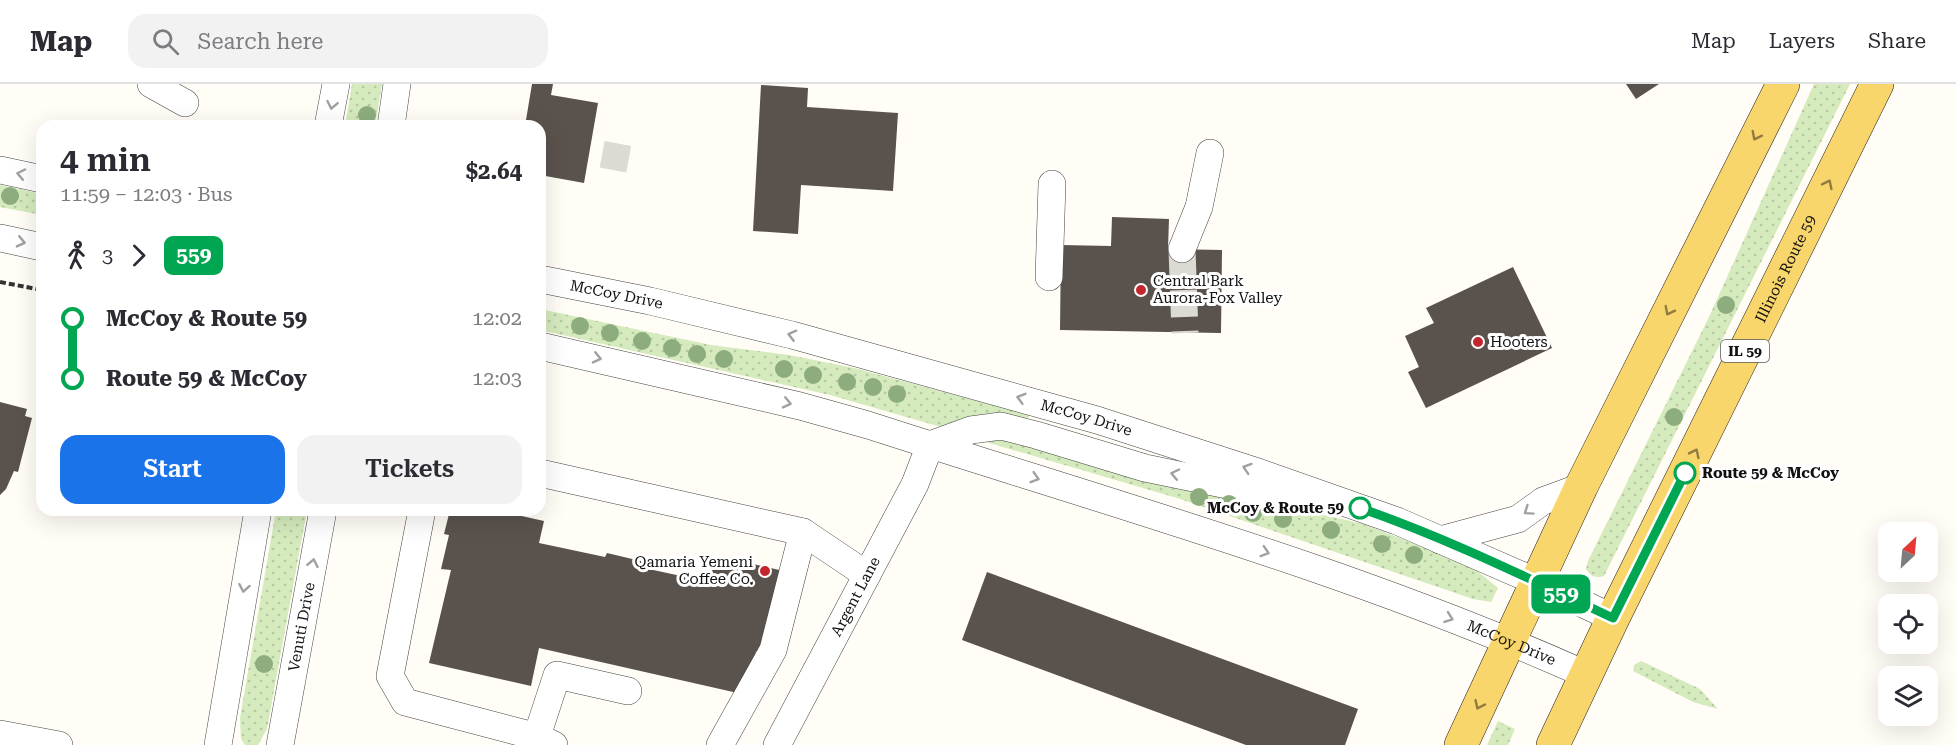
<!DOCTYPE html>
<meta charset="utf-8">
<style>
body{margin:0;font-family:"Roboto Serif",serif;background:#f2f2f3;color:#2b2b33;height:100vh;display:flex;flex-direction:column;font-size:22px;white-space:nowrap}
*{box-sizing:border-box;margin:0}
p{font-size:20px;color:#7c7c81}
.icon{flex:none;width:33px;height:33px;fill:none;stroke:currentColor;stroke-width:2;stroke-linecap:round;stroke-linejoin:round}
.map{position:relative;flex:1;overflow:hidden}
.sheet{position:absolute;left:36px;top:36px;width:510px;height:396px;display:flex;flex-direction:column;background:#fff;border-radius:18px;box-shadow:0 6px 24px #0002}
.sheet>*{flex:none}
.badge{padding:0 12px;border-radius:9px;font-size:21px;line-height:39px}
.needle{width:39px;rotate:26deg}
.tools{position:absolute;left:1878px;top:438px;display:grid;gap:12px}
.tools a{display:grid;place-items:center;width:60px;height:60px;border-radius:12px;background:#fff;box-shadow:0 6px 24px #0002;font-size:30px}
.map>.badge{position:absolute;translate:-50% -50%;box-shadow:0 0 0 3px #fff}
.legs{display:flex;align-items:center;gap:9px;height:66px;padding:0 24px;font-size:20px}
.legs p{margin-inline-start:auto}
.head{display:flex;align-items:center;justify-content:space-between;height:102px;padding:0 24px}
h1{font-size:33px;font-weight:600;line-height:45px}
.action{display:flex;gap:12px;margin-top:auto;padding:12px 24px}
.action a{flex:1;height:69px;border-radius:18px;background:#1a73e8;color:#fff;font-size:24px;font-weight:600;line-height:69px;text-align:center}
.action a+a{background:#f2f2f3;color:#2b2b33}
ul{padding:0 24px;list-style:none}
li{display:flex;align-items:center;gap:21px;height:60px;font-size:22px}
li i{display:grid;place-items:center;width:9px;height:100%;margin:0 8px;background:currentColor}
li i::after{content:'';width:15px;height:15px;margin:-8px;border:4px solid;border-radius:50%;background:#fff}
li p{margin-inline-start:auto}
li:first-child i{background:linear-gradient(#0000 50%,currentColor 0)}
li:last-child i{background:linear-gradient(currentColor 50%,#0000 0)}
header{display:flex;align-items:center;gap:36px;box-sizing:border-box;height:84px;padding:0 30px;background:#fff;border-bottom:2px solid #e1e1e2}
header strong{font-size:28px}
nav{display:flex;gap:33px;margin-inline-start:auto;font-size:21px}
.search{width:420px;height:54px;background:#f2f2f3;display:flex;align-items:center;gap:15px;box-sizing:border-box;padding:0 21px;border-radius:18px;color:#7c7c81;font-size:22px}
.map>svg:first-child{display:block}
</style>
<header>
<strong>Map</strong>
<div class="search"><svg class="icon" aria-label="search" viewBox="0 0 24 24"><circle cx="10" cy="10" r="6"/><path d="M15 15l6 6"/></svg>Search here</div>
<nav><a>Map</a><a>Layers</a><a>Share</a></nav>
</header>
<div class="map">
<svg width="1956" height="661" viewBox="0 0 1956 661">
<defs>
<pattern id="grass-dots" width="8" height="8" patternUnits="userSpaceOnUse" patternTransform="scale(1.5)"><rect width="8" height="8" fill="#d5ebbd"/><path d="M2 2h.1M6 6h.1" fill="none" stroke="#b6c8a1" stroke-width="1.8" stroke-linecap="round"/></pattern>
</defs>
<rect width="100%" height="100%" fill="#fffdf5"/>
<path fill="url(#grass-dots)" d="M352,0H382L375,42H345Z
M1814,0H1850L1604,492C1596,494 1591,493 1586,485L1588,477L1709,233Z
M0,101L42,110V131L0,123Z
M540,225L711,261L789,271L854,284L1029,331L1026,338L948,345L830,311L540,246Z
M987,352L1363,440L1470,481L1498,504L1491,518L1473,515L1177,414L986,358L984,354Z
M276,426H307L267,645L258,661H245L241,655L240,634Z
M1641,577L1700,605L1718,625L1693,618L1633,587L1634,581Z
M1498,637L1515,645L1508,661H1487Z"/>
<path fill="#5a524d" d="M532,0H553L551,11L598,19L584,99L540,91V42H525Z
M1626,0H1659L1636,15Z
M761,1L808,4L807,23L898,29L893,107L801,101L798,150L753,147Z
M1112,133L1169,135L1168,165L1222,166L1221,249L1060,246L1061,161L1111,162Z
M1513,183L1552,264L1426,324L1408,288L1419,283L1405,252L1434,239L1426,224Z
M0,318L27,325L25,332L32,334L18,388L14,387L6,405L0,411Z
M450,426H495L544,437L539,459L605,473L607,469L645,478L644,484L709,498L715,475L748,483L749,479L788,488L762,568L756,567L749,597L742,610L539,564L531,602L429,579L451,486L441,485L449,451L444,450Z
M987,488L1358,625L1345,661H1246L962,556Z"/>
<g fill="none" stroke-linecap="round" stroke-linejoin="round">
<path stroke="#dbdad3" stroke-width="27" stroke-dasharray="27 14" stroke-linecap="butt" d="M613,86L620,48
M1182,165L1185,249"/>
<g stroke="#444" stroke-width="28">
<g id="minor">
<path d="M151,0L185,19"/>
<path d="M328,42L336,0"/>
<path d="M391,42L397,0"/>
<path d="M0,86L42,95"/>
<path d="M0,154L42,163"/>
<path d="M1182,165L1199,123L1210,69"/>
<path d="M1049,193L1052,100"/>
<path id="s1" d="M540,195L650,217L792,251L1097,336L1255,387L1397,437L1537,498L1613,534"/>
<path id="s2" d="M540,262L800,322L868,341C1109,419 1355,487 1587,591"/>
<path d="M540,389L803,448L867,491"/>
<path d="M422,426L390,592L405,618L538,653L554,661"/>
<path d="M1440,456L1518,435L1543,417L1581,403"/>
<path d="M0,650L59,661"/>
<path d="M218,661L258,426"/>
<path id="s3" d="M280,661L323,426"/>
<path d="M534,661L557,591L628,607"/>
<path d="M720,661L773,566L803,448"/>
<path id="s4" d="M777,661L915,400L930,361L971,346L1001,342L1036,351L1145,384L1290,414"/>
</g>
</g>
<g stroke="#222" stroke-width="34">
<g id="major">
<path d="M1461,661L1581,403L1783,0"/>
<path id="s5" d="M1553,661L1613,534L1877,0"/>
</g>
</g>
<path stroke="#333" stroke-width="4" stroke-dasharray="6 3" stroke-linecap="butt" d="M0,198L42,206"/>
<use href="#minor" stroke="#fff" stroke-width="27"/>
<use href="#major" stroke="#f9d66b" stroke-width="33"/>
</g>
<g fill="#8dad7f">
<circle cx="367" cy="31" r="9"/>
<circle cx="10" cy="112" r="9"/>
<circle cx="1726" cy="221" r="9"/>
<circle cx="580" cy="242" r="9"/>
<circle cx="610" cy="249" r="9"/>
<circle cx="642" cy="257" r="9"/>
<circle cx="672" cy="264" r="9"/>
<circle cx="697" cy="270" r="9"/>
<circle cx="724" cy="275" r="9"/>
<circle cx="784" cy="285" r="9"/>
<circle cx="813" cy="291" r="9"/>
<circle cx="847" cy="298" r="9"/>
<circle cx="873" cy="303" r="9"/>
<circle cx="897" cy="310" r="9"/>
<circle cx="1674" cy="333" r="9"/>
<circle cx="1199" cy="413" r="9"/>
<circle cx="1229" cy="420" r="9"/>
<circle cx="1253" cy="429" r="9"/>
<circle cx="1283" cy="435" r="9"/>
<circle cx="1331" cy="446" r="9"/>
<circle cx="1382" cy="460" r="9"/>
<circle cx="1414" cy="471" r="9"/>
<circle cx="264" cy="580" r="9"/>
</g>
<defs><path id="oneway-chevron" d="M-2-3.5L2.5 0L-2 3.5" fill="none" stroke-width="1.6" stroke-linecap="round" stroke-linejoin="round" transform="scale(1.5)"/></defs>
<g stroke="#a0a0a0">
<use href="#oneway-chevron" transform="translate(332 21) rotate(101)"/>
<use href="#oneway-chevron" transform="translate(21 90) rotate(-168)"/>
<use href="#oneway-chevron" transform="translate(21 158) rotate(13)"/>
<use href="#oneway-chevron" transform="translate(792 251) rotate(-166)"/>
<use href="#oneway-chevron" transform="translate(597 274) rotate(13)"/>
<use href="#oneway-chevron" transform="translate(1021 314) rotate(-164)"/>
<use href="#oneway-chevron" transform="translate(787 319) rotate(13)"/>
<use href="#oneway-chevron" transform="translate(1247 384) rotate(-162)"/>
<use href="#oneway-chevron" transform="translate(1175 390) rotate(-168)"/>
<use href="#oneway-chevron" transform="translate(1035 394) rotate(17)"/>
<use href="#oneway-chevron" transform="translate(1528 427) rotate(145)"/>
<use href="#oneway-chevron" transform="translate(1265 468) rotate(18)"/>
<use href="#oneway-chevron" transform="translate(313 479) rotate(-79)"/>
<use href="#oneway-chevron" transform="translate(244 504) rotate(100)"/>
<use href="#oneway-chevron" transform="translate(1449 534) rotate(20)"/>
</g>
<g stroke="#917d42">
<use href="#oneway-chevron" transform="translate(1756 52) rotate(117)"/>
<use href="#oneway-chevron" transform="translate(1828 100) rotate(-64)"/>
<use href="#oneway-chevron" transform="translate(1669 227) rotate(117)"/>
<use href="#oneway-chevron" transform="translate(1695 369) rotate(-64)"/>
<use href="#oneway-chevron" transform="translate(1479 621) rotate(115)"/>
</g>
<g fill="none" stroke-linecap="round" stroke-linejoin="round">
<g stroke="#fff" stroke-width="14">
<path id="line-1" d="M1360,424C1447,454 1530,495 1613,534L1685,389"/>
</g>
<use href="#line-1" stroke="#00a651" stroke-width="9"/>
</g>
<g fill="#c4262e" stroke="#fff" stroke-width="2">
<circle cx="1141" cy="206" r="6"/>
<circle cx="1478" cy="258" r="6"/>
<circle cx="765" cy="487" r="6"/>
</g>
<g fill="#fff" stroke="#00a651" stroke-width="3">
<circle cx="1685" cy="389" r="10"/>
<circle cx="1360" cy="424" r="10"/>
</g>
<g text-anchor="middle" stroke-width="6" stroke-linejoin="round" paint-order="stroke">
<rect fill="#fff" stroke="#585858" stroke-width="1.5" x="1721" y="256" width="48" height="22" rx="4.5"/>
<g font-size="14" font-weight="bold" fill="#111">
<text x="1745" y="272">IL 59</text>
</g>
<g font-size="15" fill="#111" stroke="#fff">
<text dy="5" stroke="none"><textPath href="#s5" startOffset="530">Illinois Route 59</textPath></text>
<text dy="5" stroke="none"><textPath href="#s1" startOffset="78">McCoy Drive</textPath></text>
<text dy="5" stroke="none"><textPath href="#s1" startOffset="564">McCoy Drive</textPath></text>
<text dy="5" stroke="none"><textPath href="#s4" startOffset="168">Argent Lane</textPath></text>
<text dy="5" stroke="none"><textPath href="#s3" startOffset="120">Venuti Drive</textPath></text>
<text dy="5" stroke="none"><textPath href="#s2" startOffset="1017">McCoy Drive</textPath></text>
</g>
<g font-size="15" fill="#111" stroke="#fff" text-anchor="start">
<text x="1153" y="202">Central Bark<tspan x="1153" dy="17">Aurora-Fox Valley</tspan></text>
<text x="1490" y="263">Hooters</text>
<text x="753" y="483" text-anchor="end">Qamaria Yemeni<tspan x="753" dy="17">Coffee Co.</tspan></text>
</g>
<g font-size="15" font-weight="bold" fill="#111" stroke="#fff" text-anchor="start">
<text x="1702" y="394">Route 59 &amp; McCoy</text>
<text x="1344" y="429" text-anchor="end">McCoy &amp; Route 59</text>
</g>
</g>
</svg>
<div class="tools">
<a><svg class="needle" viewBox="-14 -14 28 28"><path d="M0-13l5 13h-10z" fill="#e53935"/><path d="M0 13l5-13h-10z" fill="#7c7c81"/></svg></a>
<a><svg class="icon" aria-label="locate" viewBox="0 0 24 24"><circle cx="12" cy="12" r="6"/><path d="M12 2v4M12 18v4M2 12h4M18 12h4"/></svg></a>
<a><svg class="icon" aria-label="layers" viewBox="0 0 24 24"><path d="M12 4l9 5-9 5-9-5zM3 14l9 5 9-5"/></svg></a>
</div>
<b class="badge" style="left:1561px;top:510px;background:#00a651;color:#fff">559</b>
<section class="sheet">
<div class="head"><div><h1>4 min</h1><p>11:59 – 12:03 · Bus</p></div><b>$2.64</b></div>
<div class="legs"><svg class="icon" aria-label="walk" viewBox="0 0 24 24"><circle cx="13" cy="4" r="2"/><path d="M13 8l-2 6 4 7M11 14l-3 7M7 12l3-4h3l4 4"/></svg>3<svg class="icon" aria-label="forward" viewBox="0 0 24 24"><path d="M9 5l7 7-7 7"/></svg><b class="badge" style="background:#00a651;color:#fff">559</b></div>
<ul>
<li><i style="color:#00a651"></i><b>McCoy &amp; Route 59</b><p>12:02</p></li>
<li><i style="color:#00a651"></i><b>Route 59 &amp; McCoy</b><p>12:03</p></li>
</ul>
<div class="action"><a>Start</a><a>Tickets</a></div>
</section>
</div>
